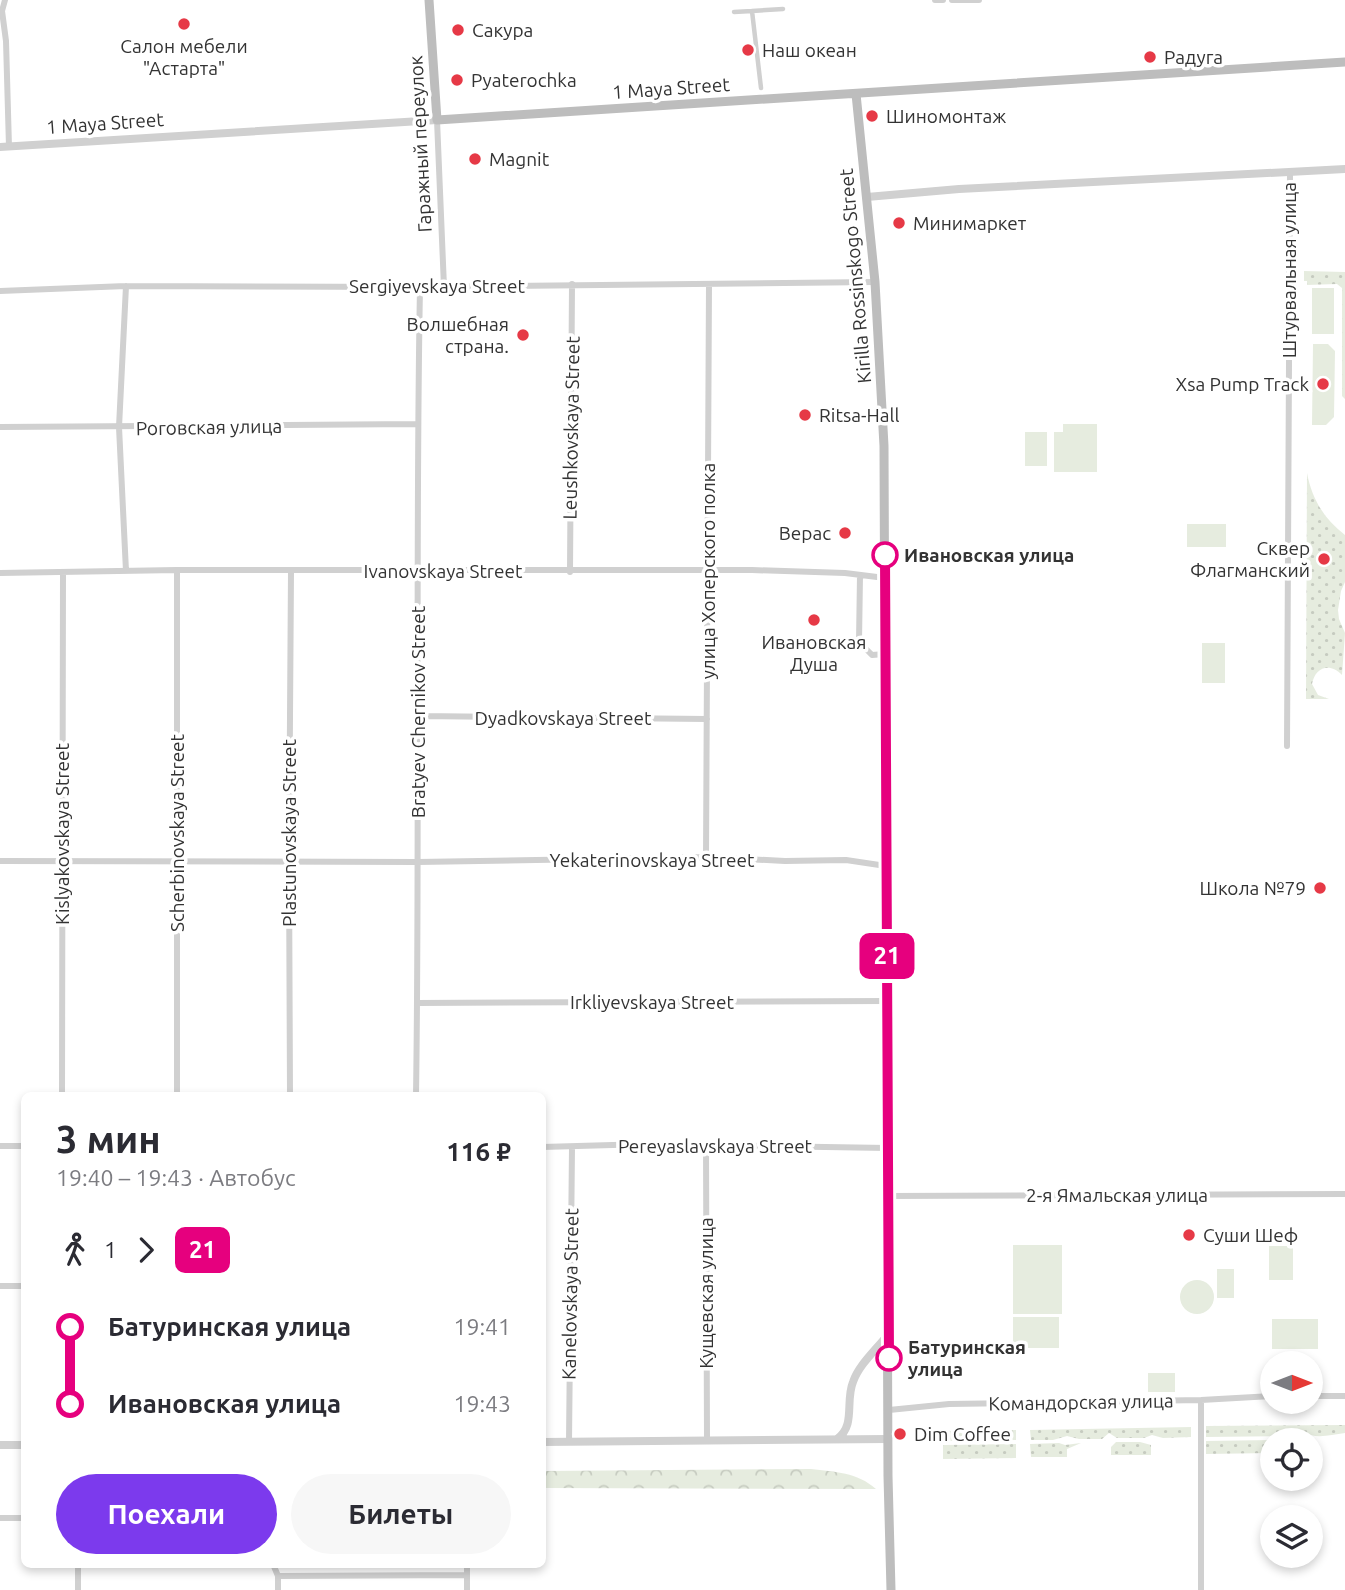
<!DOCTYPE html>
<html lang="ru">
<meta charset="utf-8">
<style>
body{margin:0;font-family:Ubuntu,sans-serif;background:#f7f7f7;color:#2b2b33;height:100vh;display:flex;flex-direction:column;font-size:26px;white-space:nowrap}
*{box-sizing:border-box;margin:0}
p{font-size:23px;color:#7c7c81}
.icon{flex:none;width:38px;height:38px;fill:none;stroke:currentColor;stroke-width:2;stroke-linecap:round;stroke-linejoin:round}
.map{position:relative;flex:1;overflow:hidden}
.drawer{position:absolute;left:21px;top:1092px;width:525px;height:476px;display:flex;flex-direction:column;background:#fff;border-radius:10px;box-shadow:0 4px 10px #0003}
.drawer>*{flex:none}
.badge{padding:0 14px;border-radius:10px;font-size:24px;line-height:46px}
.needle{width:46px;rotate:90deg}
.fabs{position:absolute;left:1260px;top:1351px;display:grid;gap:14px}
.fabs a{display:grid;place-items:center;width:63px;height:63px;border-radius:50%;background:#fff;box-shadow:0 4px 10px #0003;font-size:35px}
.map>.badge{position:absolute;translate:-50% -50%;box-shadow:0 0 0 4px #fff}
.legs{display:flex;align-items:center;gap:10px;height:77px;padding:0 35px;font-size:23px}
.legs p{margin-inline-start:auto}
.headline{display:flex;align-items:center;justify-content:space-between;height:119px;padding:0 35px}
h1{font-size:38px;font-weight:700;line-height:52px}
.action{display:flex;gap:14px;margin-top:auto;padding:14px 35px}
.action a{flex:1;height:80px;border-radius:42px;background:#7c3aed;color:#fff;font-size:28px;font-weight:700;line-height:80px;text-align:center}
.action a+a{background:#f7f7f7;color:#2b2b33}
ul{padding:0 35px;list-style:none}
li{display:flex;align-items:center;gap:24px;height:77px;font-size:26px}
li i{display:grid;place-items:center;width:10px;height:100%;margin:0 9px;background:currentColor}
li i::after{content:'';width:18px;height:18px;margin:-9px;border:5px solid;border-radius:50%;background:#fff}
li p{margin-inline-start:auto}
li:first-child i{background:linear-gradient(#0000 50%,currentColor 0)}
li:last-child i{background:linear-gradient(currentColor 50%,#0000 0)}
.map>svg:first-child{display:block}
</style>
<div class="map">
<svg width="1345" height="1590" viewBox="0 0 1345 1590">
<defs>
<pattern id="grass-dots" width="8" height="8" patternUnits="userSpaceOnUse" patternTransform="scale(1.75)"><rect width="8" height="8" fill="#e6ecdf"/><path d="M2 2h.1M6 6h.1" fill="none" stroke="#c6cbc0" stroke-width="1.8" stroke-linecap="round"/></pattern>
<pattern id="forest-crowns" width="20" height="18" patternUnits="userSpaceOnUse" patternTransform="scale(1.75)"><rect width="20" height="18" fill="#e6ecdf"/><path d="M2 6a3 3 0 1 1 6 0M12 15a3 3 0 1 1 6 0" fill="none" stroke="#c6cbc0"/></pattern>
</defs>
<rect width="100%" height="100%" fill="#fff"/>
<path fill="url(#grass-dots)" d="M1304,271L1345,272V399L1342,396V288L1337,284L1307,285V281H1304Z
M1307,473C1312,499 1324,519 1345,535V582L1341,591L1338,610L1339,619L1345,633L1342,675C1330,662 1315,667 1312,684L1318,695L1329,699H1306Z
M1345,1425V1433C1329,1435 1315,1440 1302,1431L1295,1436L1206,1437V1426Z
M1191,1427V1437L1163,1438L1152,1435L1144,1438H1117L1109,1433L1102,1439H1079L1067,1436L1053,1440H1031L1030,1430Z
M1016,1430V1440L943,1441V1431Z
M1272,1440V1453L1206,1454V1441Z
M1116,1442H1140L1151,1445V1455H1111V1447Z
M1059,1443L1065,1445L1081,1443L1067,1449V1457H1031L1030,1444Z
M1016,1444V1458L943,1459V1445Z"/>
<path fill="url(#forest-crowns)" d="M811,1469C835,1472 857,1472 876,1489L543,1488V1471Z"/>
<path fill="#e6ecdf" d="M1312,288H1334V334H1312Z
M1313,344H1328L1335,351L1334,417L1326,425H1312Z
M1063,424H1097V472H1054V432H1063Z
M1025,432H1047V466H1025Z
M1187,524H1226V547H1187Z
M1202,643H1225V683H1202Z
M1013,1245H1062V1314H1013Z
M1269,1246H1293V1280H1269Z
M1217,1269H1234V1298H1217Z
M1180 1297a17 17 0 1 1 34 0a17 17 0 1 1-34 0Z
M1013,1317H1059V1348H1013Z
M1272,1319H1318V1349H1272Z
M1148,1373H1175V1392H1148Z"/>
<g fill="none" stroke-linecap="round" stroke-linejoin="round">
<path stroke="#d0d0d0" stroke-width="4.5" d="M752,11L783,9
M734,12L752,11L761,88"/>
<path stroke="#d0d0d0" stroke-width="6" d="M5,0L2,11L6,41L9,147
M935,0H943
M952,0H979
M437,120L444,287
M0,291L126,286L420,287L875,282
M0,427L417,424
M177,570V1096
M126,571L119,427L126,286
M570,572L572,284
M0,573L177,570H752L845,573L885,578
M860,575L859,642L872,655L885,654
M419,716L707,719
M1287,746L1290,172
M706,857L709,284
M0,861L418,862L706,857L785,861L846,860L886,866
M417,1003L887,1001
M62,1096L63,572
M290,1096L289,863L291,571
M416,1096C420,826 415,557 420,287
M706,1144L707,1441
M0,1146H24
M542,1147L648,1144L888,1148
M888,1196L1345,1194
M0,1286H24
M1311,1396H1345
M1201,1400V1590
M889,1410L949,1404L1201,1400L1272,1396
M569,1442L572,1147
M0,1518H24
M78,1564V1590
M273,1564L278,1576V1590
M467,1564V1590
M278,1576L467,1575"/>
<path stroke="#d0d0d0" stroke-width="8" d="M0,147L437,120
M867,197L959,189L1345,169
M837,1439C856,1426 845,1401 853,1382C859,1364 878,1348 889,1333
M542,1442L888,1439
M0,1445H24"/>
<path stroke="#bdbdbd" stroke-width="9" d="M429,0L437,120L1345,62
M856,94L875,282L884,446L888,1476L891,1590"/>
</g>
<g fill="none" stroke-linecap="round" stroke-linejoin="round">
<g stroke="#fff" stroke-width="16">
<path id="line-1" d="M885,555L889,1358"/>
</g>
<use href="#line-1" stroke="#e6007e" stroke-width="10"/>
</g>
<g fill="#e63946" stroke="#fff" stroke-width="2.5">
<circle cx="184" cy="24" r="7"/>
<circle cx="458" cy="30" r="7"/>
<circle cx="748" cy="50" r="7"/>
<circle cx="1150" cy="57" r="7"/>
<circle cx="457" cy="80" r="7"/>
<circle cx="872" cy="116" r="7"/>
<circle cx="475" cy="159" r="7"/>
<circle cx="899" cy="223" r="7"/>
<circle cx="523" cy="335" r="7"/>
<circle cx="1323" cy="384" r="7"/>
<circle cx="805" cy="415" r="7"/>
<circle cx="845" cy="533" r="7"/>
<circle cx="1324" cy="559" r="7"/>
<circle cx="814" cy="620" r="7"/>
<circle cx="1320" cy="888" r="7"/>
<circle cx="1189" cy="1235" r="7"/>
<circle cx="900" cy="1434" r="7"/>
</g>
<g fill="#fff" stroke="#e6007e" stroke-width="3.5">
<circle cx="885" cy="555" r="12"/>
<circle cx="889" cy="1358" r="12"/>
</g>
<g text-anchor="middle" stroke-width="7" stroke-linejoin="round" paint-order="stroke">
<g font-size="19" fill="#333" stroke="#fff" text-anchor="start">
<text x="472" y="37">Сакура</text>
<text x="184" y="53" text-anchor="middle">Салон мебели<tspan x="184" dy="22">"Астарта"</tspan></text>
<text x="762" y="57">Наш океан</text>
<text x="1164" y="64">Радуга</text>
<text x="471" y="87">Pyaterochka</text>
<text x="886" y="123">Шиномонтаж</text>
<text x="489" y="166">Magnit</text>
<text x="913" y="230">Минимаркет</text>
<text x="509" y="331" text-anchor="end">Волшебная<tspan x="509" dy="22">страна.</tspan></text>
<text x="1309" y="391" text-anchor="end">Xsa Pump Track</text>
<text x="819" y="422">Ritsa-Hall</text>
<text x="831" y="540" text-anchor="end">Верас</text>
<text x="1310" y="555" text-anchor="end">Сквер<tspan x="1310" dy="22">Флагманский</tspan></text>
<text x="814" y="649" text-anchor="middle">Ивановская<tspan x="814" dy="22">Душа</tspan></text>
<text x="1306" y="895" text-anchor="end">Школа №79</text>
<text x="1203" y="1242">Суши Шеф</text>
<text x="914" y="1441">Dim Coffee</text>
</g>
<g font-size="19" fill="#333" stroke="#fff">
<text transform="translate(671 88) rotate(-4)" y="7">1 Maya Street</text>
<text transform="translate(105 123) rotate(-4)" y="7">1 Maya Street</text>
<text transform="translate(420 144) rotate(-93)" y="7">Гаражный переулок</text>
<text transform="translate(1289 270) rotate(-90)" y="7">Штурвальная улица</text>
<text transform="translate(855 276) rotate(-95)" y="7">Kirilla Rossinskogo Street</text>
<text x="437" y="293">Sergiyevskaya Street</text>
<text transform="translate(209 427) rotate(-1)" y="7">Роговская улица</text>
<text transform="translate(571 428) rotate(-89)" y="7">Leushkovskaya Street</text>
<text x="443" y="578">Ivanovskaya Street</text>
<text transform="translate(708 571) rotate(-90)" y="7">улица Хоперского полка</text>
<text transform="translate(418 712) rotate(-90)" y="7">Bratyev Chernikov Street</text>
<text x="563" y="725">Dyadkovskaya Street</text>
<text transform="translate(177 833) rotate(-90)" y="7">Scherbinovskaya Street</text>
<text transform="translate(289 833) rotate(-90)" y="7">Plastunovskaya Street</text>
<text transform="translate(62 834) rotate(-90)" y="7">Kislyakovskaya Street</text>
<text x="652" y="867">Yekaterinovskaya Street</text>
<text x="652" y="1009">Irkliyevskaya Street</text>
<text x="715" y="1153">Pereyaslavskaya Street</text>
<text x="1117" y="1202">2-я Ямальская улица</text>
<text transform="translate(706 1293) rotate(-90)" y="7">Кущевская улица</text>
<text transform="translate(570 1294) rotate(-89)" y="7">Kanelovskaya Street</text>
<text transform="translate(1081 1402) rotate(-1)" y="7">Командорская улица</text>
</g>
<g font-size="19" font-weight="bold" fill="#333" stroke="#fff" text-anchor="start">
<text x="904" y="562">Ивановская улица</text>
<text x="908" y="1354">Батуринская<tspan x="908" dy="22">улица</tspan></text>
</g>
</g>
</svg>
<div class="fabs">
<a><svg class="needle" viewBox="-14 -14 28 28"><path d="M0-13l5 13h-10z" fill="#e53935"/><path d="M0 13l5-13h-10z" fill="#7c7c81"/></svg></a>
<a><svg class="icon" aria-label="locate" viewBox="0 0 24 24"><circle cx="12" cy="12" r="6"/><path d="M12 2v4M12 18v4M2 12h4M18 12h4"/></svg></a>
<a><svg class="icon" aria-label="layers" viewBox="0 0 24 24"><path d="M12 4l9 5-9 5-9-5zM3 14l9 5 9-5"/></svg></a>
</div>
<b class="badge" style="left:887px;top:956px;background:#e6007e;color:#fff">21</b>
<section class="drawer">
<div class="headline"><div><h1>3 мин</h1><p>19:40 – 19:43 · Автобус</p></div><b>116 ₽</b></div>
<div class="legs"><svg class="icon" aria-label="walk" viewBox="0 0 24 24"><circle cx="13" cy="4" r="2"/><path d="M13 8l-2 6 4 7M11 14l-3 7M7 12l3-4h3l4 4"/></svg>1<svg class="icon" aria-label="forward" viewBox="0 0 24 24"><path d="M9 5l7 7-7 7"/></svg><b class="badge" style="background:#e6007e;color:#fff">21</b></div>
<ul>
<li><i style="color:#e6007e"></i><b>Батуринская улица</b><p>19:41</p></li>
<li><i style="color:#e6007e"></i><b>Ивановская улица</b><p>19:43</p></li>
</ul>
<div class="action"><a>Поехали</a><a>Билеты</a></div>
</section>
</div>
